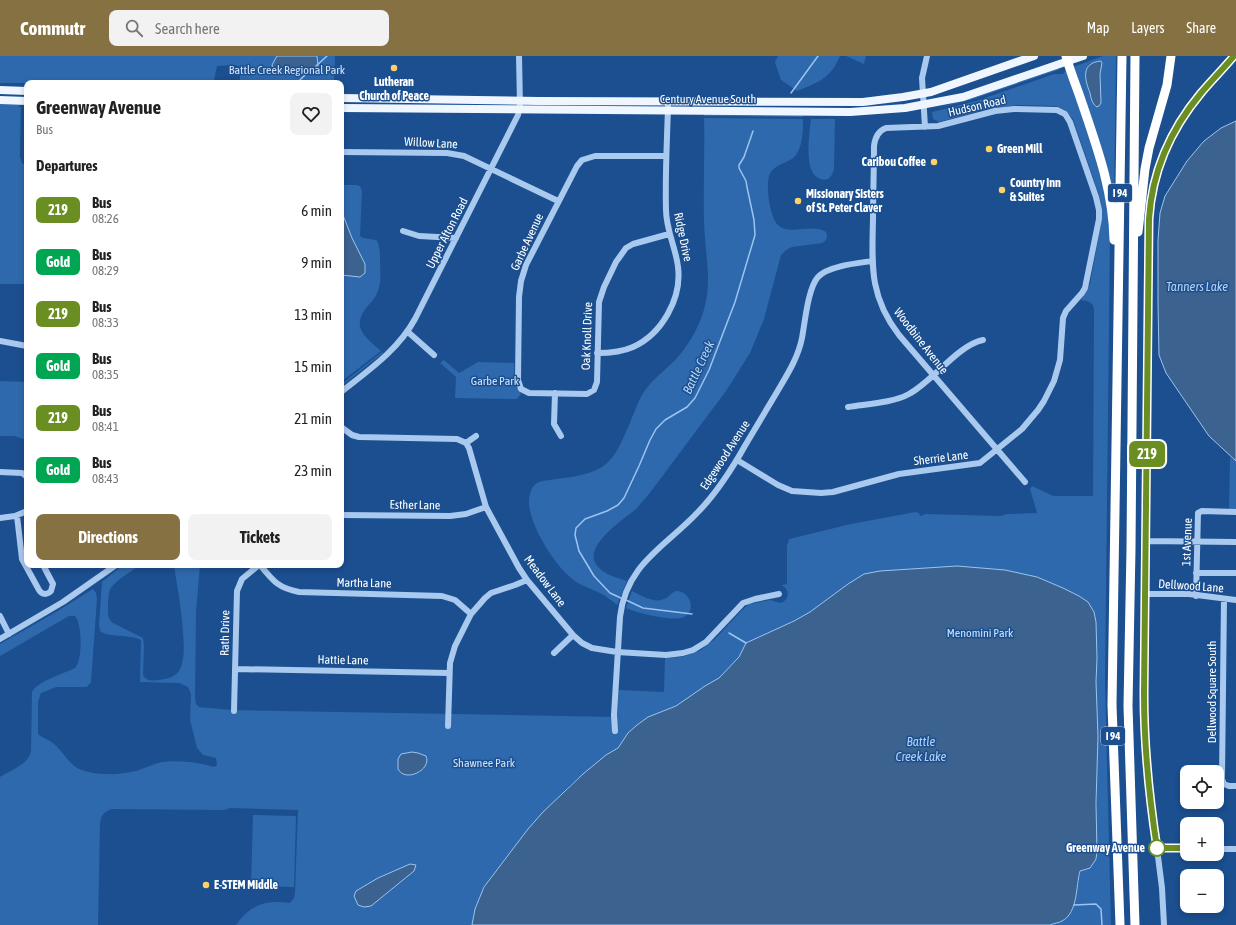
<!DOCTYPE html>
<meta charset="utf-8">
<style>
body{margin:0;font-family:"Asap Condensed",sans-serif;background:#f2f2f2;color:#222;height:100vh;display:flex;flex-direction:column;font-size:15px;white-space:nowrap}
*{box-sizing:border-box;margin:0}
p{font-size:13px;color:#767676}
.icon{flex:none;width:22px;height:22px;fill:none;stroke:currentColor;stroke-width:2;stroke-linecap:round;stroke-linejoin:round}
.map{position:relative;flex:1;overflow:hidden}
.sheet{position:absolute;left:24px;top:24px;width:320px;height:488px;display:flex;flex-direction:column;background:#fff;border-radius:8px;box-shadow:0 2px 6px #0003}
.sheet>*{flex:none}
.badge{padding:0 8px;border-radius:6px;font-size:14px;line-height:26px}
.fabs{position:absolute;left:1180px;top:709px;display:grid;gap:8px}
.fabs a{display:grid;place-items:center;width:44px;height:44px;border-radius:8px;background:#fff;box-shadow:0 2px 6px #0003;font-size:20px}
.map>.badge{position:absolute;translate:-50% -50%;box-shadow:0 0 0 2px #fff}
h2{padding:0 12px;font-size:15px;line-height:36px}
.round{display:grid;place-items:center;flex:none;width:42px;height:42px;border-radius:8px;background:#f2f2f2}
.headline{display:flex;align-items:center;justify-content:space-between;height:68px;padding:0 12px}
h1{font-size:19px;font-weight:700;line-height:30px}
.cta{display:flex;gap:8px;margin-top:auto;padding:8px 12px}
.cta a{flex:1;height:46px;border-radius:8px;background:#857141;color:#fff;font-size:16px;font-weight:700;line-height:46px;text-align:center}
.cta a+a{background:#f2f2f2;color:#222}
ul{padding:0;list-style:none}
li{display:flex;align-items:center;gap:12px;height:52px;padding:0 12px}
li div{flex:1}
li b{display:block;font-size:15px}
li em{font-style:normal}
li .badge{min-width:44px;font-weight:700;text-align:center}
header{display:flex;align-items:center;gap:24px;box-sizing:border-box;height:56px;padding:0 20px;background:#857141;color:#fff}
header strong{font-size:19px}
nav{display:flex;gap:22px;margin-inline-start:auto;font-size:14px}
.search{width:280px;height:36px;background:#f2f2f2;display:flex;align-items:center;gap:10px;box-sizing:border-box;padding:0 14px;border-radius:8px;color:#767676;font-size:15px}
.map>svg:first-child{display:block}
</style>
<header>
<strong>Commutr</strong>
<div class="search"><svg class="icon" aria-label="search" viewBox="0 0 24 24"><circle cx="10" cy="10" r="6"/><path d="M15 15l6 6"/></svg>Search here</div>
<nav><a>Map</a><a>Layers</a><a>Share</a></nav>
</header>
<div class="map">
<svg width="1236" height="869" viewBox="0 0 1236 869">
<rect width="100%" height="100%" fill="#1b4f8f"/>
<path fill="#2e69ad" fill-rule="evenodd" d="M0,0H335L334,26L336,27H240V11L235,9L217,10L214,25L211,27H0Z
M778,0H840C830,23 819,26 797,35L781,24L775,6Z
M846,0H866L864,8Z
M1103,0H1116L1114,149L1073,11Z
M1056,13H1061L970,44L934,53L975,41Z
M1065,15L1067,16L1102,117L1110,175L1105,628L1111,869H1050L1054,868L1078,830L1080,815L1083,813L1086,814L1096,803L1097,697L618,692L606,699L570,729L528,773L484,831L475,853L472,869H236C251,848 266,844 290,847L294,842L295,837L298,754L230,752L224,754L113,753C104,755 101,759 100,768L98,869H0V721C11,714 30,708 31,694L32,636C36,626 65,617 75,612C83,604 82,567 75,560H69L0,600V588L56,556L93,533L96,537L97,543L91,626L87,631H56L41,637L38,646V678C42,682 48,683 53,687C63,695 68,707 79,713C96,720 119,719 136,715C145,712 153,708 162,706C179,704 197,706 214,711L217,709L216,702L203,699L197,692L190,664L191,638L188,631L179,627L140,626L141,584C129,578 110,582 100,575L99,569L102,526L123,509H140C132,515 114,525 110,534C108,539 108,547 108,553C108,559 108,563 113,567L143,582L144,589L143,619C146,625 153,625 159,624C167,623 176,621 180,613C190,597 177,530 174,509H200L196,556L195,643L196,648L199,651L231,654L617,661L619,634L664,636L665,602L682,601L701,594L715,583L742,554L749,548L770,544L781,547C790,543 790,533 781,529L787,528V490L789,483L851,468L915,456L919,457L920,460L926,458L1001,460L1007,458L1037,457L1030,433L1032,430L1053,440H1093L1094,253C1093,246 1088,245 1081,244L1086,236L1090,228L1101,168L1102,154L1099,139L1073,63L1065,54L1056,50L1018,49L987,53L939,66L933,63L932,56L976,45L1054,18H1063ZM410,808H413L415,813L414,815L371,850L355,837L378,822Z
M0,47L21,48V49L19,50V51H21L20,100L22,107L27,111V228H0Z
M704,58L802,59L804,61L704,60Z
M704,62L803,63C803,73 803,90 796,99C790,107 777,107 771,116C764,125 770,162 778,169C789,180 813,167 826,176C828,181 827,184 822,187L792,191L786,194L781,199L764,263L750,297L726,335L649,438C645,442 641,447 637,452C625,463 578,492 599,512C606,519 618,522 627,525L617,549C612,545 606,540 600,537C590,532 578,529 570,521C553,507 523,460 530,438C531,433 534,428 539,426C545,424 552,424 557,423C572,421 589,419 602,411C621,400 631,359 642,339C649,327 659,319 669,310C679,301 687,290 694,278C717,234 705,209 704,164C703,130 705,96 704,62Z
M811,63H835L834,113C830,131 813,124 810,110C807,95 809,78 811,63Z
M341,129H356L360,130L362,135L360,180L363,182L376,184C380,188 380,197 380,204C380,215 382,227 377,237C375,243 370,247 366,252C351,272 366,282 381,295L342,325L341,324Z
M382,296L383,297L344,328L343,327Z
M444,304L459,317L478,306L514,307L515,329L521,338L517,343L455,342L456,321L440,307Z
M0,325L27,326V384L14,380H0Z
M1230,401L1236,405V456L1229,455Z
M632,535C641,539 655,549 666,542C670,540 672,536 676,535C690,535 697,554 684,561C673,566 637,557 626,552Z
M253,759L296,760L294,831L251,830Z"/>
<path fill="#3c6290" stroke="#9cc4f0" d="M277,0H317L318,10C307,23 289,19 274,15L272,9Z
M1101,5L1102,7L1100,18L1101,47L1099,50L1097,51C1092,48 1091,42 1090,37C1085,24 1080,7 1101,5Z
M1236,65V405L1209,380L1166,317L1159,299L1158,249V184L1160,157L1165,140L1187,105L1204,85L1221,72Z
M341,154L352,182L365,208V217L360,221L341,219Z
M957,510L1005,514L1037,521L1063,532L1079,540L1088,546L1094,556L1096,566L1097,602L1096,626L1098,680L1096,747L1097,796L1096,803L1090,812L1080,815C1076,829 1078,857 1062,865C1059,867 1054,867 1050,869H472L475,853L484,831L528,773L543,756L583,718L606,699L618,692L628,677L637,669L648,661L676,650L705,630L719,622L739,601L746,587L794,565L810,556L848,528L864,518L880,515Z
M412,696L418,697L426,700C432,714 405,727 398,713V703L401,698Z
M410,808L416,809L414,815L371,850L364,851L358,849L354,840L356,835L378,822Z"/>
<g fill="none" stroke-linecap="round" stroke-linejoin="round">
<path stroke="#9cc4f0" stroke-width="1.5" d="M316,10L327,0
M297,27L307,17
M791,37L818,0
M623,543L610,537L594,520L579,495L575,479L576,472L585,463L607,455L618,449L624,442L639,410L650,384L656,373L665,364L687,351L695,342L709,314L735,246L755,179L754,164L747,131L746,125L739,112V109L744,101L753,75
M626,544L643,552L692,558
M729,577L746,587
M1074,849L1096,848L1101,853L1102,869"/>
<path stroke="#a9c9ee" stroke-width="6" d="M925,71L922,22L927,0
M341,96L447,97L464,100L558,145
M666,100H595L582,104L577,110L526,209L521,225L519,241L518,324L521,333L529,337L587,338L594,334L597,326L599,246L604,231L616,206L626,192L633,188L669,178
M403,175L419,180L456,182
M408,276L434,299
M0,285L27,290
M597,297C610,297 622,296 633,291C662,278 682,242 678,211C676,192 666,174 666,154C665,120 667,85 668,51
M341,336C369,314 398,294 415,263L518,59L520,49L519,0
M555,337L554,368L561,380
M848,351C866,348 893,347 909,338C933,325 958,289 983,284
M341,371L352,379L359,381L457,383L466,387L469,392L486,451L519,512L527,524L573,579L582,587L592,592L617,596L666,599L683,597L693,594L706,586L743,547L755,543L779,538
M466,387L476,380
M737,404L778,429L792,435L821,437L833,436L899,418L980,407L1022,373L1038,354L1044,345L1054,325L1060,304L1063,262L1066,255L1082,237L1085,232L1099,163V154L1096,141L1070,66L1065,58L1057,54L1014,53L995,55L938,70L886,72C878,75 875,81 874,90C874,114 873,139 873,163C872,209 869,240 899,279L1025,426
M0,416L22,417L27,421
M341,459L450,460L466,458L486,451
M17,460L22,503L39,534C42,539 47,539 51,535L53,528L43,509
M0,462L15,460L27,455
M1146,485L1236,486
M260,509C273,525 278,532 299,536L442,540L455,544L471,558
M1196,517H1236
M1145,538H1189L1236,544
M1196,540L1198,457L1202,455L1236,456
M1224,543L1222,723L1224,728L1229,730H1236
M0,560L9,578
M0,583L63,546L116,509
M554,597L573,579
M235,613L449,617
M234,655L237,535L242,523L259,509
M448,670L450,607L455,590L471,558L485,542L491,537L515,529L527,524
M615,675L614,659L620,561C626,508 665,491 697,457C717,437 732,413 746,388C756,371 767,353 777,336C787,319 798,302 802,282C805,266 808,232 818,221C828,210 858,207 872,205
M1157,792H1187
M1217,793H1236
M1164,869L1162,832L1147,714L1144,665L1149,179V155L1152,137L1160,105L1173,78L1199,39L1234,0"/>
<path stroke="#f0f6ff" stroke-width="8" d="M0,34L27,35
M341,42L539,45L863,46L903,41L931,36L1034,0
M0,44L27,45
M341,52L850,56L905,52L963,41L1083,0"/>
<path stroke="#fff" stroke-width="9" d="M1066,0C1070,15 1076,29 1081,44C1097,91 1113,134 1114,184
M1135,0L1131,493L1128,650L1135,869
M1138,176L1145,113L1149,92L1167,29L1171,0
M1120,869L1112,649L1122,0"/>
</g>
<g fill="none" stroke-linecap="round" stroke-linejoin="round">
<g stroke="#fff" stroke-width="9">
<path id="line" d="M1187,792H1157C1149,740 1144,690 1144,638L1149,163C1152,115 1171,73 1201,37C1212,24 1223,13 1234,0"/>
</g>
<use href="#line" stroke="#6b8e23" stroke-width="6"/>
</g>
<g fill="#ffd166" stroke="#1b4f8f" stroke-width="1.5">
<circle cx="394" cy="12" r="4"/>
<circle cx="989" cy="93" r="4"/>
<circle cx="934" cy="106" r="4"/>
<circle cx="1002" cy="134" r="4"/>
<circle cx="798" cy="145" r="4"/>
<circle cx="206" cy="829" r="4"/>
</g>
<circle fill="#fff" stroke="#6b8e23" stroke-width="2" cx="1157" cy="792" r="8"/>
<g text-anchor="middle" stroke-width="3" stroke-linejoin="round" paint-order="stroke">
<g fill="#1b4f8f" stroke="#bbcadd" stroke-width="1">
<rect x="1108" y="128" width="24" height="18" rx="3"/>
<rect x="1101" y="671" width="24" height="18" rx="3"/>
</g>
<g font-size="11" font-weight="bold" fill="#fff">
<text x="1120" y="141">I 94</text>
<text x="1113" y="684">I 94</text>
</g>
<g font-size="12" fill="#cfe3fa" stroke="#1b4f8f">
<text x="287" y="18">Battle Creek Regional Park</text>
<text x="495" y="329">Garbe Park</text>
<text x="980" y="581">Menomini Park</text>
<text x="484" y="711">Shawnee Park</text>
</g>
<g font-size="12" font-weight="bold" fill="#fff" stroke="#1b4f8f" text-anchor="start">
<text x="394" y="30" text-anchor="middle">Lutheran<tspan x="394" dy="14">Church of Peace</tspan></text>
<text x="997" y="97">Green Mill</text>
<text x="926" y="110" text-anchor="end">Caribou Coffee</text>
<text x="1010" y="131">Country Inn<tspan x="1010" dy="14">&amp; Suites</tspan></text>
<text x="806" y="142">Missionary Sisters<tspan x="806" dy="14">of St. Peter Claver</tspan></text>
<text x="214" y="833">E-STEM Middle</text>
</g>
<g font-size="12" fill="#fff" stroke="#1b4f8f">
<text x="708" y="47">Century Avenue South</text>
<text transform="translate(977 50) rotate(-13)" y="4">Hudson Road</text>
<text transform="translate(431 87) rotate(3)" y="4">Willow Lane</text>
<text transform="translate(447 177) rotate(-63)" y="4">Upper Afton Road</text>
<text transform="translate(683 181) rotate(78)" y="4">Ridge Drive</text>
<text transform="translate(527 186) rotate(-65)" y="4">Garbe Avenue</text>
<text transform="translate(587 280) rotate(-88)" y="4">Oak Knoll Drive</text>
<text transform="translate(921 285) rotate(52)" y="4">Woodbine Avenue</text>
<text transform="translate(725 399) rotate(-57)" y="4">Edgewood Avenue</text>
<text transform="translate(941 402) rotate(-7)" y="4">Sherrie Lane</text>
<text transform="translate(415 449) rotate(1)" y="4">Esther Lane</text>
<text transform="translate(1187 486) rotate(-88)" y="4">1st Avenue</text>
<text transform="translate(545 525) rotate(53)" y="4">Meadow Lane</text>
<text transform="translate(364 527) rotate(1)" y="4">Martha Lane</text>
<text transform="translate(1191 530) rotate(4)" y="4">Dellwood Lane</text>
<text transform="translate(225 577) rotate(-89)" y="4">Rath Drive</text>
<text transform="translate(343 604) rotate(1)" y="4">Hattie Lane</text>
<text transform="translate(1212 636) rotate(-90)" y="4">Dellwood Square South</text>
</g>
<g font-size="12" font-weight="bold" fill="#fff" stroke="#1b4f8f" text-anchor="end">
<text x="1145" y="796">Greenway Avenue</text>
</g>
<g font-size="13" font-style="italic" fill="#b5d3f5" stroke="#1b4f8f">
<text x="1197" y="235">Tanners Lake</text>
<text transform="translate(698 311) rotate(-65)" y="5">Battle Creek</text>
<text x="921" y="690">Battle<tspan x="921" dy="15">Creek Lake</tspan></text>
</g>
</g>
</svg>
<div class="fabs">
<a><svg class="icon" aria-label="locate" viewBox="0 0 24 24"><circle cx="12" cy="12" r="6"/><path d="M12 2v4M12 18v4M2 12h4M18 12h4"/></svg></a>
<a>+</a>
<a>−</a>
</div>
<b class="badge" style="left:1147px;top:398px;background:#6b8e23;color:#fff">219</b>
<section class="sheet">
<div class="headline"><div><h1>Greenway Avenue</h1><p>Bus</p></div><a class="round"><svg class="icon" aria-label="heart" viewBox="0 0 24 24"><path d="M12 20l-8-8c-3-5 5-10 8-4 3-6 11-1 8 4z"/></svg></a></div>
<h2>Departures</h2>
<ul>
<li><span class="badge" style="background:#6b8e23;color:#fff">219</span><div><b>Bus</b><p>08:26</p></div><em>6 min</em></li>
<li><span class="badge" style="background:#00a651;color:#fff">Gold</span><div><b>Bus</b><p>08:29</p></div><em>9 min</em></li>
<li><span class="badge" style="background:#6b8e23;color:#fff">219</span><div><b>Bus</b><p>08:33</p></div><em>13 min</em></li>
<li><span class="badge" style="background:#00a651;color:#fff">Gold</span><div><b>Bus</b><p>08:35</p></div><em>15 min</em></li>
<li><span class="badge" style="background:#6b8e23;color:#fff">219</span><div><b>Bus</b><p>08:41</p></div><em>21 min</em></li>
<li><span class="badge" style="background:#00a651;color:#fff">Gold</span><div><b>Bus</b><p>08:43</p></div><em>23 min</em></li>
</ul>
<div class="cta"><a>Directions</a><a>Tickets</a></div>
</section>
</div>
